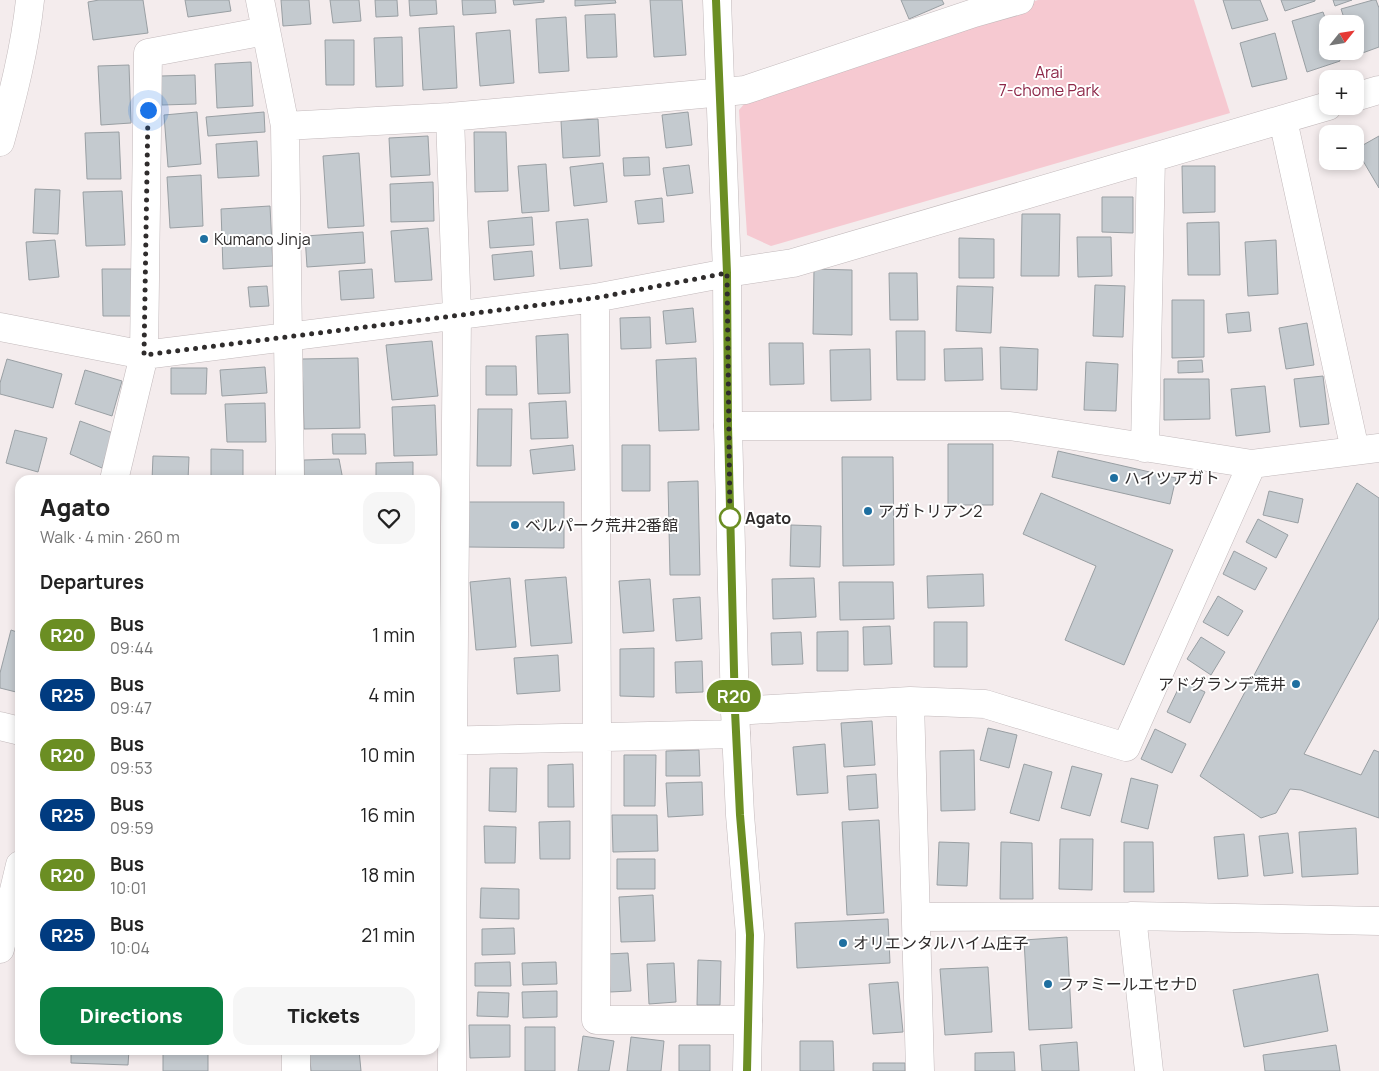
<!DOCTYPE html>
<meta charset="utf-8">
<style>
body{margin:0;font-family:Manrope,"Noto Sans JP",sans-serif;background:#f6f6f6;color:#222;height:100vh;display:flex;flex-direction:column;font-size:19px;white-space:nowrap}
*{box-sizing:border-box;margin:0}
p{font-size:16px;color:#767676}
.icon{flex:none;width:28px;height:28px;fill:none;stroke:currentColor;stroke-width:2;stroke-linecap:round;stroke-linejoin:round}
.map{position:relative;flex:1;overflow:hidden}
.details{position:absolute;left:15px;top:475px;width:425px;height:580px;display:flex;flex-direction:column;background:#fff;border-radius:15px;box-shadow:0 2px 8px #0003}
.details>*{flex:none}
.badge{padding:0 10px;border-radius:16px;font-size:18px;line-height:32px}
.needle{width:32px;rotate:60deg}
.controls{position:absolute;left:1319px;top:15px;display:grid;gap:10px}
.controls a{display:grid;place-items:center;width:45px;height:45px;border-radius:10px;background:#fff;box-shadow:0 2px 8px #0003;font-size:25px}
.you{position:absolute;width:25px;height:25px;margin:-12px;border:4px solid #fff;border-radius:50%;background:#1a73e8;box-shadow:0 0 0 8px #1a73e833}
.map>.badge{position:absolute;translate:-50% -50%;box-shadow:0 0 0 2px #fff}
h2{padding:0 25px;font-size:19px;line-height:45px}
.round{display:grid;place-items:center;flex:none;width:52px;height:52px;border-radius:15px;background:#f6f6f6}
.overview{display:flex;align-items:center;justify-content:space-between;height:85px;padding:0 25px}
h1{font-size:24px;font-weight:800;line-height:38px}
.cta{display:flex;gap:10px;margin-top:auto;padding:10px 25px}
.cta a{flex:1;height:58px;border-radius:15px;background:#0b8043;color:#fff;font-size:20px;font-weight:800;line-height:58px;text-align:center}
.cta a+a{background:#f6f6f6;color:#222}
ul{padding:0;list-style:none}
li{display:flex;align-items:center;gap:15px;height:60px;padding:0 25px}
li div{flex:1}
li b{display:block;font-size:19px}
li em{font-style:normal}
li .badge{min-width:55px;font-weight:700;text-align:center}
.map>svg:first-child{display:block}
</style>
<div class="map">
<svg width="1379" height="1071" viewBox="0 0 1379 1071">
<rect width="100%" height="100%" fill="#f4eced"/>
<path fill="#f6c9d1" d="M1038,0H1194L1230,113L771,246L747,235L739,110L750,97Z"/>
<path fill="#c4cacf" stroke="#999fa3" d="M99,0H143L148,33L93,40L88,2Z
M185,0H229L231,11L188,17Z
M281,0H309L311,24L283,26Z
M330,0H359L361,21L333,23Z
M375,0H397L398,16L376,17Z
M409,0H436L437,14L410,16Z
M462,0H495L496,13L463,15Z
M513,0H544V2L514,5Z
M575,0H615L616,3L575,6Z
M650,0H682L686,55L654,57Z
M901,0H942L944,4L909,19Z
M1223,0H1260L1268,20L1232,29Z
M1281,0H1315V1L1285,11Z
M1333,0H1352L1335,6Z
M1373,0H1376L1379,8V47L1357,55L1355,48V24H1346L1341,9Z
M1323,12L1328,26V51H1337L1340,61L1307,72L1292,21Z
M615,14L617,57L587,58L585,15Z
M566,17L569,71L539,73L536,19Z
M454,26L457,88L423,90L419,28Z
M510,30L514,83L480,86L476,33Z
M1275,33L1287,79L1252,87L1240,43Z
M402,37L403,86L376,87L374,38Z
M325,40H354V85H326Z
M251,62L253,106L217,108L215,64Z
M129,65L131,123L101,125L98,66Z
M195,75L196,104L162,105L161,76Z
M197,112L201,164L168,167L164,115Z
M264,112L265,132L208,136L206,117Z
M688,112L692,145L666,148L662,115Z
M598,119L600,156L563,158L561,121Z
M119,132L121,179H87L85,133Z
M474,132H506L508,191L475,192Z
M428,136L430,175L391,177L389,138Z
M1379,136V188L1356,149Z
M257,141L259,176L218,178L216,144Z
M359,153L364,226L328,228L323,156Z
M649,157L650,175L624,176L623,158Z
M603,163L607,202L574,206L570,167Z
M546,164L549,211L522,213L518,166Z
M689,165L693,193L667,196L663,168Z
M1182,166H1215V212L1183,213Z
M201,175L203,226L170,228L167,177Z
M433,182L434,221L391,222L390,184Z
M35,189L60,190L58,234L33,233Z
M122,191L125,245L86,246L83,192Z
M1102,197H1133V233L1102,232Z
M662,198L664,222L638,224L635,201Z
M270,206L273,266L223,269L221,209Z
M1022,214H1060L1059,276H1021Z
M532,217L534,245L490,248L488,221Z
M588,219L592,266L560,269L556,222Z
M1219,222L1220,275H1188L1187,223Z
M428,228L432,280L395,282L391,231Z
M363,232L365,263L307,267L305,236Z
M1077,237H1111L1112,276L1078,277Z
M959,238L994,239V278H959Z
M55,240L59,277L29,280L26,242Z
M1276,240L1278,294L1248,296L1245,242Z
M532,251L534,276L494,280L492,255Z
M102,269H132L133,316H103Z
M372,269L374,298L341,300L339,271Z
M814,269L852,270V335L813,334Z
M889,273H917L918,320H890Z
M1095,285L1125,286L1123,337L1093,336Z
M267,286L269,306L250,307L248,287Z
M957,286L993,287L991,333L956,331Z
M1172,300H1204V357L1172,358Z
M693,308L696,342L666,344L663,311Z
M1249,312L1251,331L1228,333L1226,314Z
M650,317L651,348L621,349L620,318Z
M1307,323L1314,365L1286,369L1279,328Z
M896,331H925V380H897Z
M568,334L570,393L538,394L536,336Z
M432,341L438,396L392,400L386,345Z
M769,343H803L804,384L770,385Z
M1000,347L1038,349L1037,390L1001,389Z
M982,348L983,380L945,381L944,349Z
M870,349L871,400L831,401L830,350Z
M358,358L360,428L304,429L302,359Z
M696,358L699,430L659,431L656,360Z
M7,359L62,374L53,408L0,394V383Z
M1202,360L1203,372L1178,373V361Z
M1086,362L1118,364L1116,411L1084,410Z
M486,366H516L517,395H486Z
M265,367L267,393L222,396L220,370Z
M171,368H207L206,394H171Z
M85,370L122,381L112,416L75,404Z
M1323,376L1329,424L1300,427L1294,379Z
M1164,379H1209L1210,419L1164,420Z
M1265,386L1270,432L1236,436L1231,389Z
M566,401L568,438L531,439L529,403Z
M265,403L266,442H227L225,404Z
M435,405L437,455L394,456L392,407Z
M478,409H512L511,466H477Z
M80,421L113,433L102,468L70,454Z
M15,430L47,438L38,472L6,463Z
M332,434H365L366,454H333Z
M948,444H993V505H948Z
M573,445L575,470L533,474L530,450Z
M622,445H650V491H622Z
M211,449L243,450V480H211Z
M1058,451L1176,478L1170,504L1052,477Z
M153,456L189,457L188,480H152Z
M842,457H893L894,565L843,566Z
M339,459L343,480H304V460Z
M413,462V480H376V463Z
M698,481L700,575H670L668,482Z
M1357,483L1379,498V618L1304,754L1361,775L1374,750L1379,752V818L1301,790L1290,789L1276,813L1261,818L1200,776Z
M1269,491L1303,499L1298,523L1263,515Z
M1041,493L1173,550L1124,665L1065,640L1096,566L1023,534Z
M467,502H564V548L468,547Z
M1258,519L1288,535L1276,558L1246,542Z
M791,525L821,526L820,567L790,566Z
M1234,551L1267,568L1255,590L1223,574Z
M983,574L984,606L928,608L927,576Z
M566,577L572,643L531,646L525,580Z
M510,578L516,647L476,650L470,582Z
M814,578L816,617L773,619L772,579Z
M650,579L654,631L623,633L619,581Z
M839,582H893L894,619L840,620Z
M435,589H440L444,658L435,659Z
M1218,596L1243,611L1228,636L1203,622Z
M700,597L702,639L676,641L673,599Z
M934,622H967V667H934Z
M890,626L892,664L864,665L863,627Z
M11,630L20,633V693L0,688V673Z
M848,631V671H817V632Z
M801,632L803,664L772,665L771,633Z
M1201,637L1225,652L1211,675L1187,659Z
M654,648V697L620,696V649Z
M558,655L560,691L517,694L514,658Z
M702,661L703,692L676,693L675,662Z
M435,676H440L439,725H435Z
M1182,681L1205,692L1190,723L1167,712Z
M872,721L875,765L844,767L841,723Z
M988,728L1017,735L1009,768L980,760Z
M1155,729L1186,744L1172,773L1141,759Z
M825,744L828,793L797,795L793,747Z
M699,750L700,776H666V751Z
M974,750L975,810L941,811L940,751Z
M624,755H656L655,806H624Z
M573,764L574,807H548V765Z
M1024,764L1052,772L1039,821L1010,813Z
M1072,766L1102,774L1090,816L1061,808Z
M490,768H517L516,812L489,811Z
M876,774L878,808L849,810L847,776Z
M1131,778L1158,785L1148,829L1121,822Z
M702,782L703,815L668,817L666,783Z
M612,815H657L658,851L613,852Z
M879,820L884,913L847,915L842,822Z
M570,821V859H540L539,822Z
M484,826L516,827L515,863H485Z
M1356,828L1358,874L1302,877L1299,832Z
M1288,833L1293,873L1264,876L1259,836Z
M1244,834L1248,876L1218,879L1214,837Z
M1060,839H1093L1092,890L1059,889Z
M939,842L969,843L967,886L937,885Z
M1001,842L1032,843L1033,899H1000Z
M1124,842H1153L1154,892H1124Z
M617,859H655V889H617Z
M481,888L519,889V919L480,918Z
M653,895L655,941L621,942L619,897Z
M888,919L890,963L797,968L795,923Z
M514,928L515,954L482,955V929Z
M1067,937L1072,1028L1029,1030L1024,940Z
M628,953L631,991L610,992L607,954Z
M698,960L721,961L720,1005H697Z
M510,962L511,986H475V963Z
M556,962L557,984L523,985L522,963Z
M674,963L676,1002L649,1004L647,964Z
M988,967L992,1032L945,1035L940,969Z
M1318,974L1328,1031L1244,1047L1233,990Z
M898,982L903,1032L873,1034L869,984Z
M557,991V1017L523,1018L522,992Z
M478,992L509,993L508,1017L477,1016Z
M469,1025H510V1057L470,1058Z
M525,1027H555V1071H525Z
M583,1036L614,1041L609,1071H578Z
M631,1037L664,1041L661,1071H627Z
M800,1041H833L834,1071H800Z
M1077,1042L1079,1071H1042L1040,1045Z
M679,1045H710V1071H679Z
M1336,1045L1340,1071H1265L1263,1055Z
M71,1050H129L128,1065L71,1063Z
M163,1050H208V1071H163Z
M309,1050H359L361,1071H311Z
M1014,1052L1015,1071H975V1053Z
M873,1063H905V1071H873Z"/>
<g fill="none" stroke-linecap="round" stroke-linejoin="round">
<g stroke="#c2b9bb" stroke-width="29">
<path id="minor" d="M260,0L285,126L290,480
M1355,97L1379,90
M450,117L457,315L453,741L452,1071
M1283,120L1355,450
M285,126L450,117L745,90L974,13L1020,0
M595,298L597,739L596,1020H748
M0,327L144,355L595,298L727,273L793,263L1328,106
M728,426H1010L1252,464L1379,448
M1145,448L1151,158
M114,480L144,355L148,53L266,31
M910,701L920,1071
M735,711L910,701L985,704L1126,747L1252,464
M0,726L20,731
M435,741L736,734
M1132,916L1149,1071
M916,917L1132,916L1379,921
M0,949L20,865
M296,1050V1071"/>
</g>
<g stroke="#c2b9bb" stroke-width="29">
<path id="tertiary" d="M717,0L727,273L728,426L735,711L740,815L750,935L747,1071"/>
</g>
<g stroke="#c2b9bb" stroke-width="29">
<path id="secondary" d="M0,142C13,95 25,48 30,0"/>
</g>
<use href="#minor" stroke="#fff" stroke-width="28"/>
<use href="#tertiary" stroke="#fff" stroke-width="28"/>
<use href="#secondary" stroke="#fff" stroke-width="28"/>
</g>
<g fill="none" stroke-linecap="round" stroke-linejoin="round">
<g stroke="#fff" stroke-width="11">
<path id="line" d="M716,0L727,273L728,426L735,711L740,815L750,935L747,1071"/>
</g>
<use href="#line" stroke="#6b8e23" stroke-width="8"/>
<path stroke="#2f2c2c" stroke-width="5" stroke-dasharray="0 9" d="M148,110L144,355L595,298L727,273L730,521V518"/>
</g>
<g fill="#1e6fa0" stroke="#fff" stroke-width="2">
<circle cx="204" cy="239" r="5"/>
<circle cx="1114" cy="478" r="5"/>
<circle cx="868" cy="511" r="5"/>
<circle cx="515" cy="525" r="5"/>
<circle cx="1296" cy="684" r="5"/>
<circle cx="843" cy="943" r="5"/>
<circle cx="1048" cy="984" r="5"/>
</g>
<circle fill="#fff" stroke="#6b8e23" stroke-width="2.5" cx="730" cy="518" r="10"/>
<g text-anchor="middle" stroke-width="4" stroke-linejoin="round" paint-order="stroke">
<g font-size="16" fill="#8d2748" stroke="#fff">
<text x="1049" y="78">Arai<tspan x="1049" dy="18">7-chome Park</tspan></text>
</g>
<g font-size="16" fill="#2f2c2c" stroke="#fff" text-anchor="start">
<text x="214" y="245">Kumano Jinja</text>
<text x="1124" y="484">ハイツアガト</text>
<text x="878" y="517">アガトリアン2</text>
<text x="525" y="531">ベルパーク荒井2番館</text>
<text x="1286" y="690" text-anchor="end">アドグランデ荒井</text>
<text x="853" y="949">オリエンタルハイム庄子</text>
<text x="1058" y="990">ファミールエセナD</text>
</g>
<g font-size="16" font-weight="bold" fill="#2f2c2c" stroke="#fff" text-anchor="start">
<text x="745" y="524">Agato</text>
</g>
</g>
</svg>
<div class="controls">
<a><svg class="needle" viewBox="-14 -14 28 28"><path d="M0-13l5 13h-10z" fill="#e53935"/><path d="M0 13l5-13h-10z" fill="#767676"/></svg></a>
<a>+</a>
<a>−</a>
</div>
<div class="you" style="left:148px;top:110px"></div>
<b class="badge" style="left:734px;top:696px;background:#6b8e23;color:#fff">R20</b>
<section class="details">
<div class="overview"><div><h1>Agato</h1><p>Walk · 4 min · 260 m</p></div><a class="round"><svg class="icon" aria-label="heart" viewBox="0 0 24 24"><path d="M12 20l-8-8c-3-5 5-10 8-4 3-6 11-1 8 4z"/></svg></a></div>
<h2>Departures</h2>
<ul>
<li><span class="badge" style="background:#6b8e23;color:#fff">R20</span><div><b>Bus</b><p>09:44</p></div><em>1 min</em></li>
<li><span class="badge" style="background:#003b80;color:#fff">R25</span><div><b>Bus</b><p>09:47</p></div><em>4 min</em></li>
<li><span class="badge" style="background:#6b8e23;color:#fff">R20</span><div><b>Bus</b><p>09:53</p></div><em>10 min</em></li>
<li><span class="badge" style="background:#003b80;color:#fff">R25</span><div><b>Bus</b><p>09:59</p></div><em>16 min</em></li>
<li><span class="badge" style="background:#6b8e23;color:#fff">R20</span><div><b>Bus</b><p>10:01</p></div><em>18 min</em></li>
<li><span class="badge" style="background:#003b80;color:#fff">R25</span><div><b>Bus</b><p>10:04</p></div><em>21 min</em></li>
</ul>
<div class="cta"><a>Directions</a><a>Tickets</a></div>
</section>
</div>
